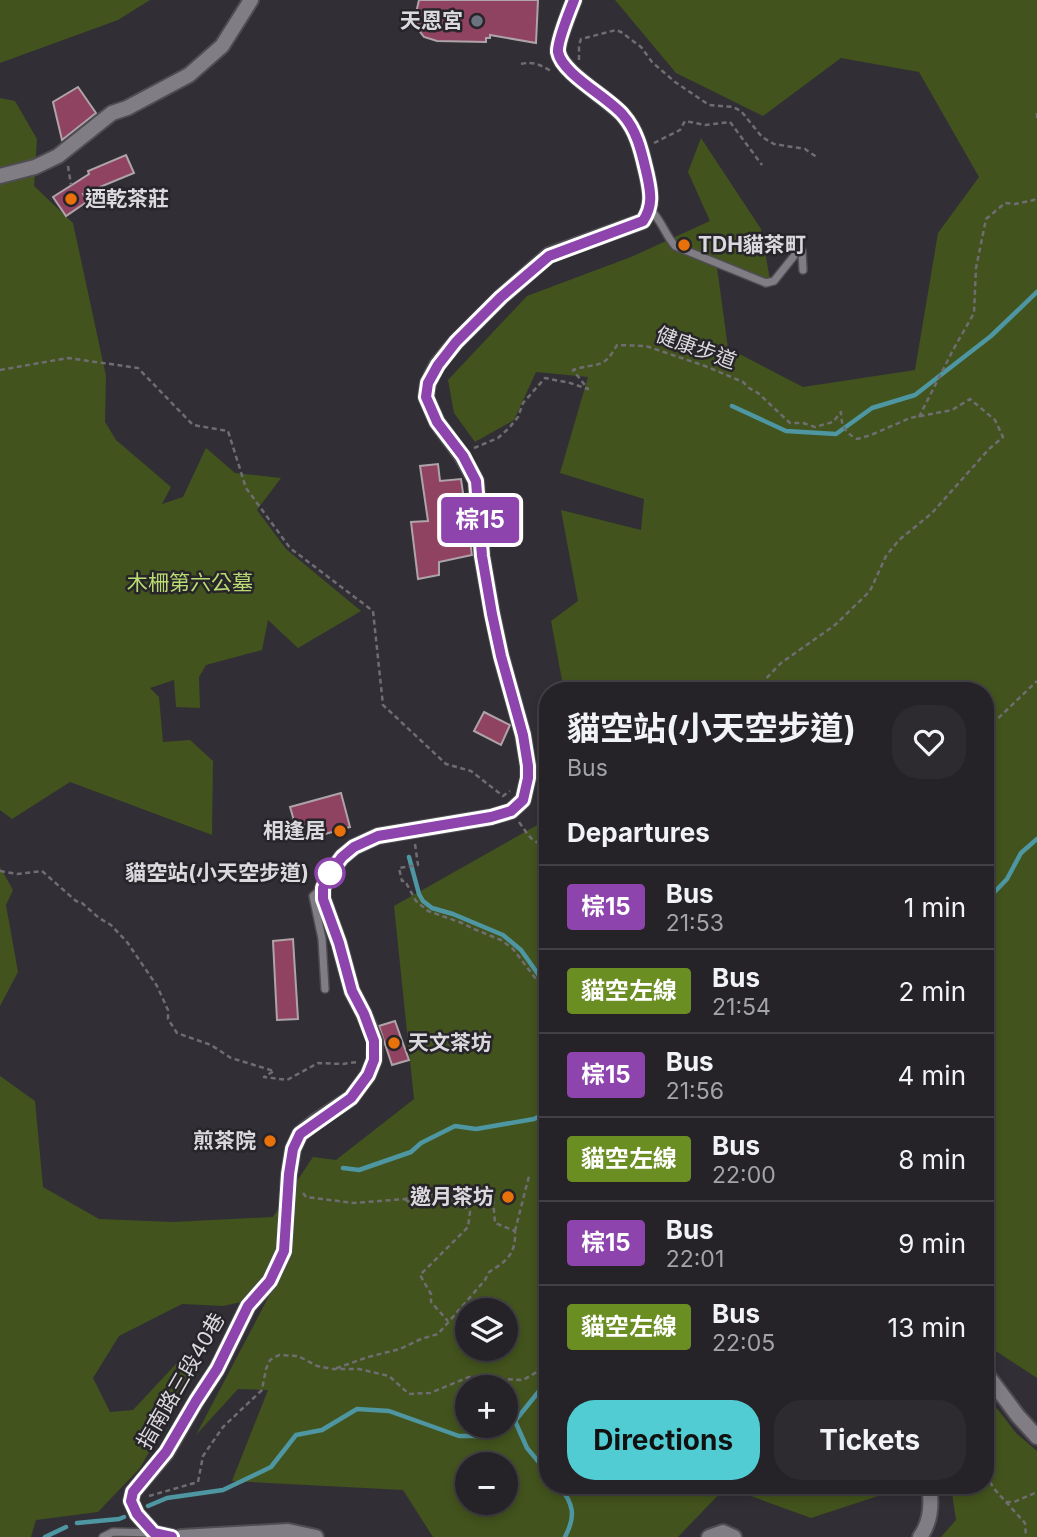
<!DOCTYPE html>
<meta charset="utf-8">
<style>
body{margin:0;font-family:Inter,"Noto Sans TC",sans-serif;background:#2d2b30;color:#f1f3f6;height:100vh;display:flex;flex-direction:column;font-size:26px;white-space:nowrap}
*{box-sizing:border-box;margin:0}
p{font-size:23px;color:#a3a4a8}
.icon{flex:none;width:38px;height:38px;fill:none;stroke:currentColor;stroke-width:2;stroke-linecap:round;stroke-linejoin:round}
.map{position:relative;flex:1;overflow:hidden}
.sheet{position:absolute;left:539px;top:682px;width:455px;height:812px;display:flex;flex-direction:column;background:#252328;border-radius:28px;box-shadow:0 4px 10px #0003,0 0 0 2px #424045}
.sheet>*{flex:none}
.badge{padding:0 14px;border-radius:5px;font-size:24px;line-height:46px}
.fabs{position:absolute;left:455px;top:1298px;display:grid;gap:14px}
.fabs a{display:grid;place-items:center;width:63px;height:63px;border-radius:50%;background:#252328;box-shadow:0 4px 10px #0003,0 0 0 2px #424045;font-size:35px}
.map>.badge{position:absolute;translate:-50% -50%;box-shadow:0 0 0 4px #fff}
h2{padding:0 28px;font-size:26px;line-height:63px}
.round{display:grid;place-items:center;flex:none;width:74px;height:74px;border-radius:28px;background:#2d2b30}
.overview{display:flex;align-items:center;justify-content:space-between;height:119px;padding:0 28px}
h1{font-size:33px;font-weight:700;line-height:52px}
.action{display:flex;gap:14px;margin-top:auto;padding:14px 28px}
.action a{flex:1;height:80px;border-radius:28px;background:#51ccd2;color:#111;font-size:28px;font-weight:700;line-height:80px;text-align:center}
.action a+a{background:#2d2b30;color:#f1f3f6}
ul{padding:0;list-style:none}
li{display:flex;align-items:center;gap:21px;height:84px;padding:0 28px;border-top:2px solid #424045}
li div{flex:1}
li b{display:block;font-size:26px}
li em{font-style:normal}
li .badge{min-width:77px;font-weight:700;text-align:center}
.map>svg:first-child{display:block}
</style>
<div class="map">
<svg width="1037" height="1537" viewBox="0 0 1037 1537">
<rect width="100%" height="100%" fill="#312f35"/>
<path fill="#42531d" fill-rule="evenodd" d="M0,0H150L118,20L0,63Z
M615,0H1037V1378L985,1344V691H564L551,621L578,601L561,510L641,530L644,499L560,473L588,377L536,372L514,420L475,442L454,413L448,380L527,296L631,257L710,221L688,172L701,138L761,229L770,280L716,260L728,348L803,387L915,370L938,233L979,177L919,72L841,58L763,116L676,73Z
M0,98L15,101L37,139L34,186L73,223L106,376L105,422L116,440L171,487L162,504L183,497L206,448L235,473L281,478L257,510L286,549L361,611L298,648L268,620L262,650L206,665L199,677L200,708L176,707L174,680L150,688L159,697L163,742L190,740L213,761L212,835L70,782L12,819L0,810Z
M548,819V1486H875L878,1496L811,1518L726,1487L678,1537H433L403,1490L232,1481L268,1390L238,1389L196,1435L269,1296L223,1306L182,1304L119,1336L93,1378L110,1412L133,1410L176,1364L191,1379L140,1468L98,1512L36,1520L31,1537H0V1076L35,1101L43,1187L99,1219L173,1222L273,1217L313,1157L336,1160L414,1099L394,906ZM467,1311H506V1349H467ZM467,1388H506V1426H467ZM467,1465H506V1503H467Z
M0,867L13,890L6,905L18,972L0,1006Z
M985,1393L1016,1433L1037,1451V1537H941L956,1520L951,1486H985Z"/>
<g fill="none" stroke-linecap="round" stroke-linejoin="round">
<path stroke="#4e96a2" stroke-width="4.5" d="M732,406L786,431L836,434L872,408L915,395L991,336L1037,292
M409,857L419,894L423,901L432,908L453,914L503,935L521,950L548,988
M985,902L1007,879L1021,853L1037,839
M343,1168L359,1170L411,1152L421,1143L455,1126L476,1129L534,1119L548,1112
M515,1421L527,1448L548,1473
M559,1486C574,1504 576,1516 565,1537
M148,1506L167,1498L223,1490L271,1467L296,1435L322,1430L357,1409L389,1411L459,1436H494L515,1421L548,1380
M77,1523L119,1519L124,1517
M45,1537L66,1527"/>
</g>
<path fill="#904361" stroke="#aea4a7" stroke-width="2" d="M419,0H538L536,43L490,35V38H486V42L437,41L424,37L418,29L416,13Z
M78,87L96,113L62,140L53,102Z
M126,155L134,173L83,194L88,201L66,216L53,197L89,174L88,171Z
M438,464L440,481L461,479L472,555L439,562V575L418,579L411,522L428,521L420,466Z
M484,712L510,725L501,745L474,731Z
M341,793L350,827L300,841L290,807Z
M293,939L298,1019L277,1020L273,941Z
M395,1021L409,1060L392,1065L379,1026Z"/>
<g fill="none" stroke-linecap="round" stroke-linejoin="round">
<g stroke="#4f4d52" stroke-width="10">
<path id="lane" d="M650,209C662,221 664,233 675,246L766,283L774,281L798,251H802L803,270
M322,888L313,896L322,939L325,989
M103,1537L113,1532L153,1533"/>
</g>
<g stroke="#4f4d52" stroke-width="18">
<path id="street" d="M0,176L35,167L58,156L112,113L127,108L189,75L222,46L251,0
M985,1372L1018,1416L1037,1437
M172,1537L154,1533L137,1514L131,1501L133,1492L166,1453L196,1401L217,1369L248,1306L270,1281L284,1251L289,1174L293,1149L300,1134L316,1121L351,1098L368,1075L374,1060L375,1041L364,1014L352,991L339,943L323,899V888L330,873L342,857L354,847L378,836L491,817L511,811L523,800L528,778V766L523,735L501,656L492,613L482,556L476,481L462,456L437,422L426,397L428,383L437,365L456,342L501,297L549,255L643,221C653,206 651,193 647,175C642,154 638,132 623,115C608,98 562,73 558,52C557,42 570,10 574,0
M181,1537L288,1531L316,1537
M709,1537L723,1532L734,1537
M920,1537C931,1522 932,1504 929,1486"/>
</g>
<path stroke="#6f6d72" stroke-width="2.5" stroke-dasharray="5 3.5" stroke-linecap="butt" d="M579,60V45L581,39L616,30L621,32L641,47L652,62L675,82L709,105L733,107L741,111L762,137L774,144L805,149L818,158
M521,64C534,61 540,65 551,71
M1037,113V120
M654,143L680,130L685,121L705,125L730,122L762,165
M68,166L71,185
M0,370L68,358L138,368L193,425L228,431L246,488L290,548L373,611L383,705L446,764L471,771L503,796L510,791
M919,417L953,350L974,313L976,268L986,219L1005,203L1015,204L1034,200L1037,196
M474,448L498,438L509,428L518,417L523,403L545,378L570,383L588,389L573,370C596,362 603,371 617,345L646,346L705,366L743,382L749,388L758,393L790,423H803L815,427L833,422L841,412C841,425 845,433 857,439L871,435L910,418L952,410L970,399L995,420L1003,437L989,449L932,513L899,540L886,556L870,591L835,625L781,663L754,691
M985,739L989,727L1037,681
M519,822C528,834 532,845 548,844
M415,844L418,865L399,868L402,881H405L416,901L428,911L462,923L474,929L501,940L513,949L546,992L543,995L548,999
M0,871L17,874L42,871L76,901L82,903L99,918L111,925L127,942L157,986L168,1010V1019L177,1033L211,1045L231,1058L274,1071L264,1077L287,1080L318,1063L343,1064L357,1062
M303,1193L306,1197L354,1203L405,1199L450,1191L484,1193L493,1199L495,1223L515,1231C516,1254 507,1261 489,1272L485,1280L438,1334L421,1339L400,1349L368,1357L334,1369
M405,1199L410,1203C427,1203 459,1197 470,1212L468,1227L420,1275L431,1294V1302L448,1321
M515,1231L529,1176
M985,1475L996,1491L1025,1523L1026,1537
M149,1496L198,1482L203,1456L223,1427L262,1390L266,1369L270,1360L279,1355L298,1356L317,1366L332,1369H359L389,1376L409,1394L430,1393L469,1377L523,1380L535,1373L548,1352
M1006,1502H1014L1037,1492"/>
<use href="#lane" stroke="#807d84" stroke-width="7"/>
<use href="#street" stroke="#807d84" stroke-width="14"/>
</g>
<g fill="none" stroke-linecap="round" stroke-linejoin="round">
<g stroke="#fff" stroke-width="16">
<path id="line" d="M172,1537L154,1533L137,1514L131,1501L133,1492L166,1452L196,1401L217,1369L248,1306L270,1281L284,1251L289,1174L293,1149L300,1134L351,1098L368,1075L374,1060V1041L364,1014L352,991L339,943L323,899V888L330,873L342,857L354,847L378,836L491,817L511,811L523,800L528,778V766L523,735L501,656L492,614L482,556L476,481L463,456L437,422L426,397L428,383L438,365L456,342L501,297L549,256L643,221C653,206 651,193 647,175C642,154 638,132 623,115C608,97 562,74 558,52C557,42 570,10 574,0"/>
</g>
<use href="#line" stroke="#8e44ad" stroke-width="10"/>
</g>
<circle fill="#6b7280" stroke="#27252a" stroke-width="2.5" cx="477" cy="21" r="7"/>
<g fill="#e8710a" stroke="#27252a" stroke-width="2.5">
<circle cx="71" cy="199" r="7"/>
<circle cx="684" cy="245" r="7"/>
<circle cx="340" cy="831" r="7"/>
<circle cx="394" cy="1043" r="7"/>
<circle cx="270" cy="1141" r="7"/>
<circle cx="508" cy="1197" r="7"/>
</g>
<circle fill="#fff" stroke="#8e44ad" stroke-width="3.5" cx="330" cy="873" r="14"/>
<g text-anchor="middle" stroke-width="5" stroke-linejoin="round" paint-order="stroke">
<g font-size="21" font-weight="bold" fill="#dbd9dd" stroke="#27252a" text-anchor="end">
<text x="463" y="28">天恩宮</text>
<text x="85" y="206" text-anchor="start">迺乾茶莊</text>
<text x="698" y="252" text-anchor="start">TDH貓茶町</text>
<text x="326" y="838">相逢居</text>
<text x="408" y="1050" text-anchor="start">天文茶坊</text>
<text x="256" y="1148">煎茶院</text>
<text x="494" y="1204">邀月茶坊</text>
</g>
<g font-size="21" fill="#dbd9dd" stroke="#27252a">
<text transform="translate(696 348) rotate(20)" y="7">健康步道</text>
<text transform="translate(181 1381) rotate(-60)" y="7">指南路三段40巷</text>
</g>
<g font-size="21" fill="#b8dc72" stroke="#27252a">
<text x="190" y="590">木柵第六公墓</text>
</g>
<g font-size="21" font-weight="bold" fill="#dbd9dd" stroke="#27252a" text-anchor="end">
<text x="309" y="880">貓空站(小天空步道)</text>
</g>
</g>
</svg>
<div class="fabs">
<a><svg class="icon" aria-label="layers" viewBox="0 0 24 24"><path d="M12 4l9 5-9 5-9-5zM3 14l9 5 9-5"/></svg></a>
<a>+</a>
<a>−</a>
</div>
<b class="badge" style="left:480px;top:520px;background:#8e44ad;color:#fff">棕15</b>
<section class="sheet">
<div class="overview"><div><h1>貓空站(小天空步道)</h1><p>Bus</p></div><a class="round"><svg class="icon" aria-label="heart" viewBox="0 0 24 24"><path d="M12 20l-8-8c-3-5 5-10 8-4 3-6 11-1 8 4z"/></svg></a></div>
<h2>Departures</h2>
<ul>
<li><span class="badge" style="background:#8e44ad;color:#fff">棕15</span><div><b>Bus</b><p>21:53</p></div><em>1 min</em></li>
<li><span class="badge" style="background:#6b8e23;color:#fff">貓空左線</span><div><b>Bus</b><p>21:54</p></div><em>2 min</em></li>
<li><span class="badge" style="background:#8e44ad;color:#fff">棕15</span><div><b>Bus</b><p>21:56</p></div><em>4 min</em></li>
<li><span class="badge" style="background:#6b8e23;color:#fff">貓空左線</span><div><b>Bus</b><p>22:00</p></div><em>8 min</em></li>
<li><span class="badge" style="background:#8e44ad;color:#fff">棕15</span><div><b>Bus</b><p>22:01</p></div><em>9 min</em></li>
<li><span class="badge" style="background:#6b8e23;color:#fff">貓空左線</span><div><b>Bus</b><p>22:05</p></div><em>13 min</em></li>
</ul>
<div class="action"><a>Directions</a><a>Tickets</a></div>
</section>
</div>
